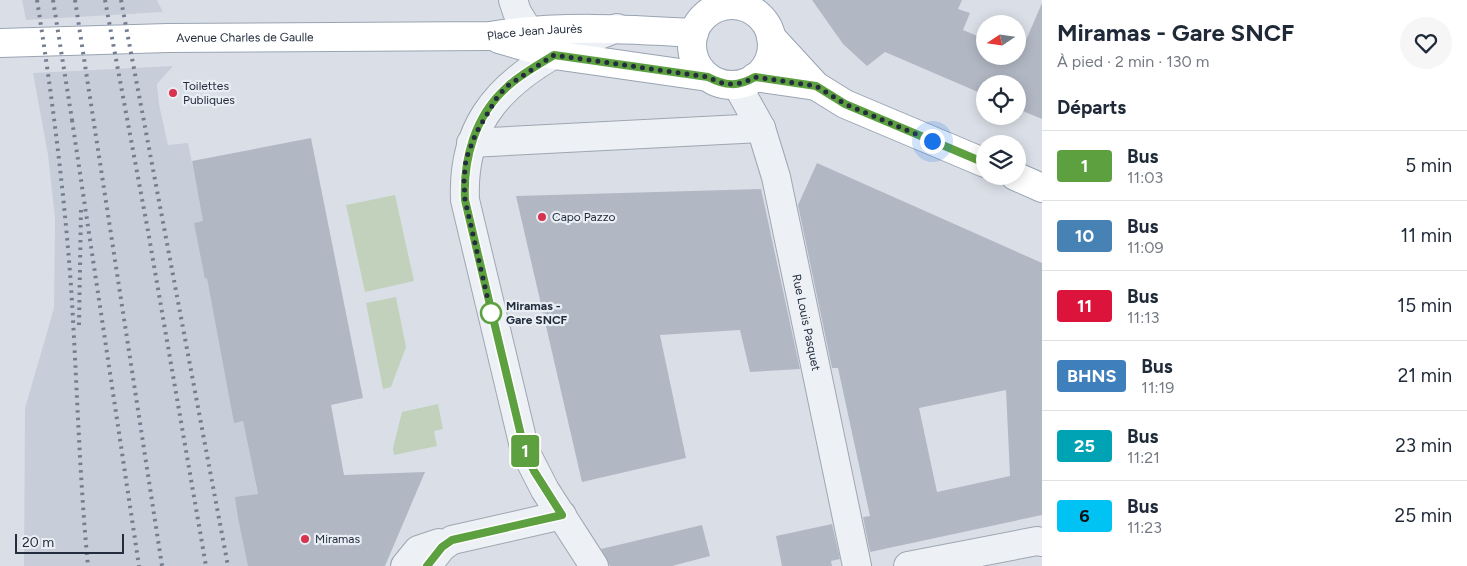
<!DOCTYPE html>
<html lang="fr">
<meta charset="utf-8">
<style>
body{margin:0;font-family:Figtree,sans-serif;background:#f6f6f7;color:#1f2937;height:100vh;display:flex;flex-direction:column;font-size:19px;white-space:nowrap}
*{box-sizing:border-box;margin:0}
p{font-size:16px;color:#747a83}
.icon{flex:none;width:28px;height:28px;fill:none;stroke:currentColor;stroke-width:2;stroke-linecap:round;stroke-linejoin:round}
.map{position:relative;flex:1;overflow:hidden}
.sheet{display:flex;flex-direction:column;background:#fff;width:425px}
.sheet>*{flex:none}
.badge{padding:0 10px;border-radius:4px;font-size:18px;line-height:32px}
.needle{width:32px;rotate:257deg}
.controls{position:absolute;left:976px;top:15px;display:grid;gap:10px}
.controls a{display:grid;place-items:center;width:50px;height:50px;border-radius:50%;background:#fff;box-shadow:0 2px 12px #0003;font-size:25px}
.scale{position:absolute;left:15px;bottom:12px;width:109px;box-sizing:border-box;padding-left:5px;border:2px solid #232d3d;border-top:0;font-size:14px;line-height:18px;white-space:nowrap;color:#232d3d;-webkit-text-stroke:4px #e9eef4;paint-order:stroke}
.you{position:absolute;width:25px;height:25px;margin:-12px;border:4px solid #fff;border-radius:50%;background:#1a73e8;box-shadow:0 0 0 8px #1a73e833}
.map>.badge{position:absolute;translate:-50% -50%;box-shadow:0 0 0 2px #fff}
h2{padding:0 15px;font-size:19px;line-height:45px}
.round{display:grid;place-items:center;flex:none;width:52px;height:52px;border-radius:26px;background:#f6f6f7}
.head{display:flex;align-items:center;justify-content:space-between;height:85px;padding:0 15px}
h1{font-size:24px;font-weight:700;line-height:38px}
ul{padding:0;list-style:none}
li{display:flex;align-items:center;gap:15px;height:70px;padding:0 15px;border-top:1px solid #e0e1e3}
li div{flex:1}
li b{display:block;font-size:19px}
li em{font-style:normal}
li .badge{min-width:55px;font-weight:700;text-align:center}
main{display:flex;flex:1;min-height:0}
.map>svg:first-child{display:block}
</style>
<main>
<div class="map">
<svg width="1042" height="566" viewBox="0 0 1042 566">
<rect width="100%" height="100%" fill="#dadfe7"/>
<path fill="#c8ced9" d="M22,0H157L163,12L26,20Z
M173,66L157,84L159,104L168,145L188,143L272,566H24L25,408L54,308L55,218L48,155L33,73Z"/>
<path fill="#c1d1bb" d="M395,195L414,281L365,292L346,205Z
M396,297L406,347L391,387L383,389L366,303Z
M438,404L443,429L434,431L437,446L394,455L393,448L402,412Z"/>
<path fill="#b1b8c4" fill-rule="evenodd" d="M812,0H962L958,9L970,13L963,30L985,39V56H1018V53L1020,54L1042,3V119L1018,109V84H985V95L885,52L867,66L843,44Z
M311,138L363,398L331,405L344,475L425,472L385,566H248L238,518L235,497L258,494L243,421L234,423L207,278L205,279L194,223L203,221L192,161Z
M817,163L1042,263V515L870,552L863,517L870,516L838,368H832L798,205ZM1006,390L1010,476L937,492L919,408Z
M761,189L800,369L750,372L740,330L660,335L686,458L582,482L516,196Z
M832,524L840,559L831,561L832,566H782L776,536Z
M702,525L710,556L672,566H610L601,549Z"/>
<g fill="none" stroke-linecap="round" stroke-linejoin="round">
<g stroke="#9fa6b1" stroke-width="30">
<g id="minor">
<path d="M513,0L517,12L528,30"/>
<path id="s1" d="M737,85L761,128L776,177L857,566"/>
<path d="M471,143L761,128"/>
<path d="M405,566L418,550L439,543"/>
<path d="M427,566L442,547L452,540L562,515"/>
<path d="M594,566L545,490L525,451L465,200C462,130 494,89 553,55C573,44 596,37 617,28"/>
<path d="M908,566L1037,541L1042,542"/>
</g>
</g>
<g stroke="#99a4b3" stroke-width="30">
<g id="major">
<circle cx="732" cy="45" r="40"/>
<path d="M771,37L816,86L845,104L985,163"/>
<path d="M499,39L554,55L708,77"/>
<path id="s2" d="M0,43L168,38L490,36C558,25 626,29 694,33"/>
<path d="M755,77L816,86"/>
<path d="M1015,176L1042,188"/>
</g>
</g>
<use href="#minor" stroke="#edf0f5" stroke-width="28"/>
<use href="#major" stroke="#fff" stroke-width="28"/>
<path stroke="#737f91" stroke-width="4" stroke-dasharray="2.5 5" stroke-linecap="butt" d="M37,0C52,95 64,190 71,286C77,379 79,473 88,566
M53,0L73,126
M75,0L162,566
M105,0L148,231L206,566
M121,0L228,566
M72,120L139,566
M79,325L81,210"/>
</g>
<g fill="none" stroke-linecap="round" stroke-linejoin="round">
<g stroke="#fff" stroke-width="11">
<path id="line" d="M427,566L442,547L452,540L562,515L534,471L525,452L465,200C463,159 475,116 506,88C519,75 538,65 554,55L708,77C725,86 738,87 755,77L816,86L845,104L985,163"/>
</g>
<use href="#line" stroke="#5da040" stroke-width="8"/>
<path stroke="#232d3d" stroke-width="5" stroke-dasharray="0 9" d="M491,313L465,200L464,180L466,159L476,133L496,99L506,87L554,55L708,77C725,86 738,87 755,77L816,86L845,104L932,141"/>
</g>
<g fill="#d9324e" stroke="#e9eef4" stroke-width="2">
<circle cx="173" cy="93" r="5"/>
<circle cx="542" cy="217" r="5"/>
<circle cx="305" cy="539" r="5"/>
</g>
<circle fill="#fff" stroke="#5da040" stroke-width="2.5" cx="491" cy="313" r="10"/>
<g text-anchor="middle" stroke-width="4.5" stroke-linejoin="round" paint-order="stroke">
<g font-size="12" fill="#232d3d" stroke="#e9eef4">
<text dy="4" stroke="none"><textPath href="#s2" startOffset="535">Place Jean Jaurès</textPath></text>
<text dy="4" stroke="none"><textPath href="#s2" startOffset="245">Avenue Charles de Gaulle</textPath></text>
<text dy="4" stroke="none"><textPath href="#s1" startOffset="249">Rue Louis Pasquet</textPath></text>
</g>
<g font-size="12" fill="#232d3d" stroke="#e9eef4" text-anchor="start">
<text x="183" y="90">Toilettes<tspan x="183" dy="14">Publiques</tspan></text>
<text x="552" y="221">Capo Pazzo</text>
<text x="315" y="543">Miramas</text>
</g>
<g font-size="12" font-weight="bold" fill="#232d3d" stroke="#e9eef4" text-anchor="start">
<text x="506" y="310">Miramas -<tspan x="506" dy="14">Gare SNCF</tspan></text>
</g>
</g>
</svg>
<div class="controls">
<a><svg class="needle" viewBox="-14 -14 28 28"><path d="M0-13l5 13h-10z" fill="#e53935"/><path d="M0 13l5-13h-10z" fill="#747a83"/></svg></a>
<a><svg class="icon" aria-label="locate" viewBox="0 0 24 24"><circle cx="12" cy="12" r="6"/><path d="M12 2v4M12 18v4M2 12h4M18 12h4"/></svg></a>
<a><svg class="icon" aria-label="layers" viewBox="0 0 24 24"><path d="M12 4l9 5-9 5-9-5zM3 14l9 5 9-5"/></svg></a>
</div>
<div class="scale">20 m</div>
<div class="you" style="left:932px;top:141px"></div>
<b class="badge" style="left:525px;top:451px;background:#5da040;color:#fff">1</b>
</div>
<section class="sheet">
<div class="head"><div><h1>Miramas - Gare SNCF</h1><p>À pied · 2 min · 130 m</p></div><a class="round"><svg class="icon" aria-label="heart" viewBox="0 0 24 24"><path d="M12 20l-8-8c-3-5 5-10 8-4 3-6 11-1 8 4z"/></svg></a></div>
<h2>Départs</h2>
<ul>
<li><span class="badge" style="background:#5da040;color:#fff">1</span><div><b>Bus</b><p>11:03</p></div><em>5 min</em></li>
<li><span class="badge" style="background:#4682b4;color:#fff">10</span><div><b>Bus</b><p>11:09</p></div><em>11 min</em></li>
<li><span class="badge" style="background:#dc143c;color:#fff">11</span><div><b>Bus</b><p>11:13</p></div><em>15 min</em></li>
<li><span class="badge" style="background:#3f7fbc;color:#fff">BHNS</span><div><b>Bus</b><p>11:19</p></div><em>21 min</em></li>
<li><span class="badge" style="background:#00a3b4;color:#fff">25</span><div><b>Bus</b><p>11:21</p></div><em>23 min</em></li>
<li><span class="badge" style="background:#00c3f4;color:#111">6</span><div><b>Bus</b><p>11:23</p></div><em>25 min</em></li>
</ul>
</section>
</main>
